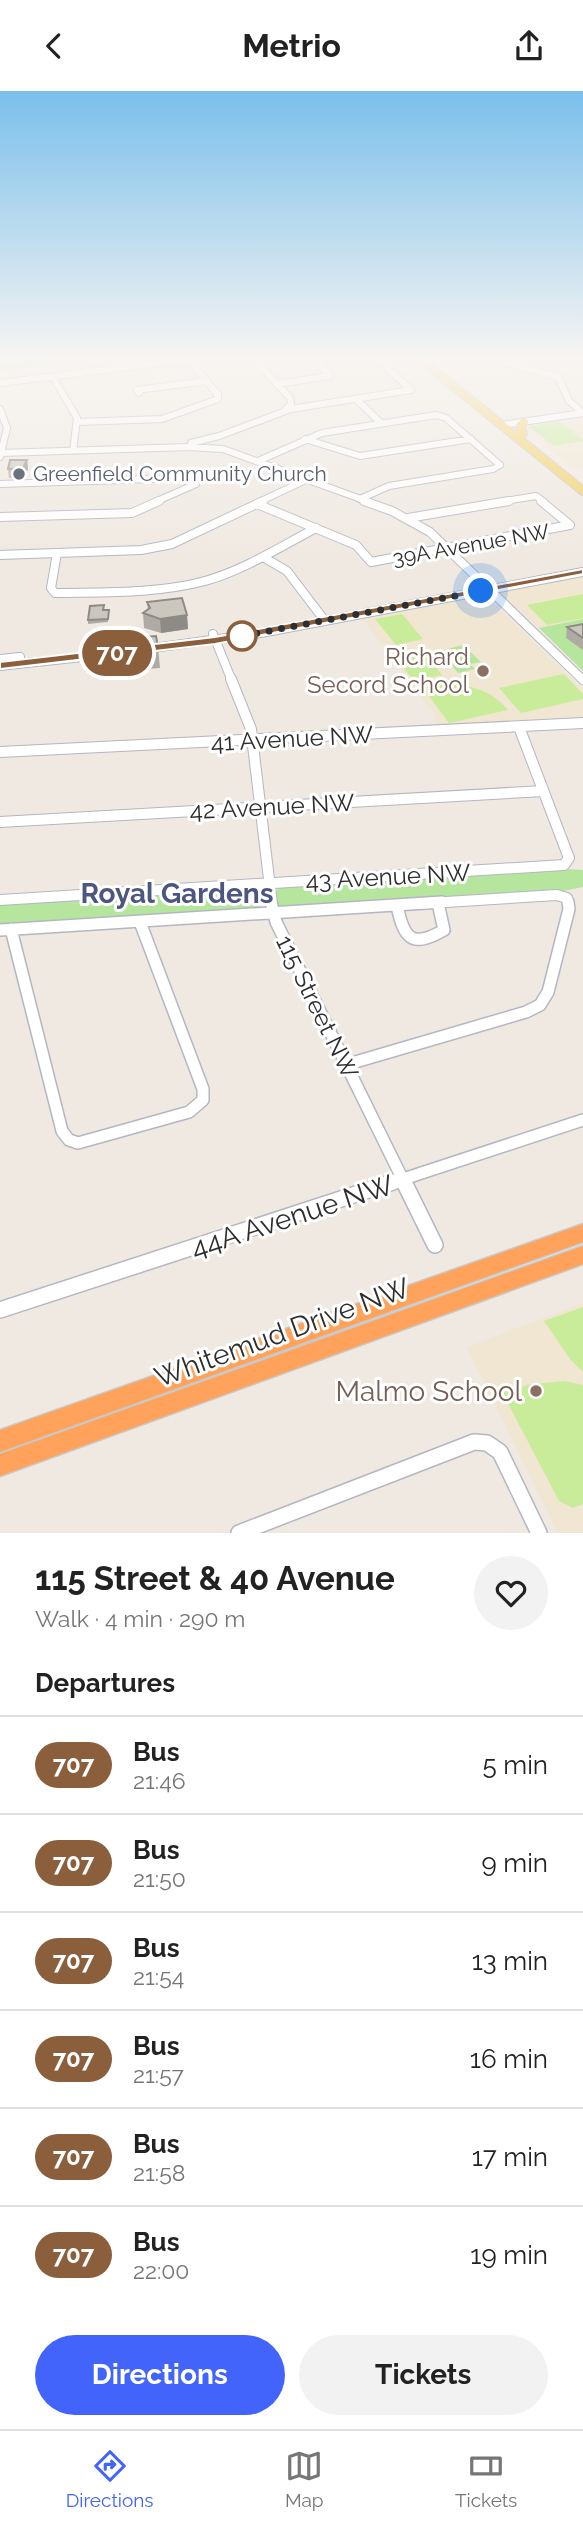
<!DOCTYPE html>
<meta charset="utf-8">
<style>
body{margin:0;font-family:Raleway,sans-serif;background:#f2f2f2;color:#222;height:100vh;display:flex;flex-direction:column;font-size:26px;white-space:nowrap}
*{box-sizing:border-box;margin:0}
p{font-size:23px;color:#767676}
.icon{flex:none;width:38px;height:38px;fill:none;stroke:currentColor;stroke-width:2;stroke-linecap:round;stroke-linejoin:round}
.map{position:relative;height:1442px;overflow:hidden}
.details{display:flex;flex-direction:column;background:#fff;flex:1}
.details>*{flex:none}
.badge{padding:0 14px;border-radius:23px;font-size:24px;line-height:46px}
.you{position:absolute;width:35px;height:35px;margin:-18px;border:5px solid #fff;border-radius:50%;background:#1a73e8;box-shadow:0 0 0 10px #1a73e833}
.map>.badge{position:absolute;translate:-50% -50%;box-shadow:0 0 0 4px #fff}
h2{padding:0 35px;font-size:26px;line-height:63px}
.round{display:grid;place-items:center;flex:none;width:74px;height:74px;border-radius:37px;background:#f2f2f2}
.headline{display:flex;align-items:center;justify-content:space-between;height:119px;padding:0 35px}
h1{font-size:33px;font-weight:700;line-height:52px}
.primary-button{display:flex;gap:14px;margin-top:auto;padding:14px 35px}
.primary-button a{flex:1;height:80px;border-radius:42px;background:#4264fb;color:#fff;font-size:28px;font-weight:700;line-height:80px;text-align:center}
.primary-button a+a{background:#f2f2f2;color:#222}
ul{padding:0;list-style:none}
li{display:flex;align-items:center;gap:21px;height:98px;padding:0 35px;border-top:2px solid #e0e0e0}
li div{flex:1}
li b{display:block;font-size:26px}
li em{font-style:normal}
li .badge{min-width:77px;font-weight:700;text-align:center}
header{display:flex;justify-content:space-between;align-items:center;height:91px;padding:0 35px;background:#fff;font-size:32px;font-weight:700}
.tab-bar{display:flex;justify-content:space-around;align-items:center;height:98px;border-top:2px solid #e0e0e0;background:#fff;font-size:19px;color:#767676}
.tab-bar a{display:grid;justify-items:center;gap:4px}
.tab-bar .selected{color:#4264fb}
.map>svg:first-child{display:block}
</style>
<header><svg class="icon" aria-label="back" viewBox="0 0 24 24"><path d="M15 5l-7 7 7 7"/></svg>Metrio<svg class="icon" aria-label="share" viewBox="0 0 24 24"><path d="M12 15V3M7 8l5-5 5 5M5 13v7h14v-7"/></svg></header>
<div class="map">
<svg width="583" height="1442" viewBox="0 0 583 1442">
<rect width="100%" height="100%" fill="#efe9e1"/>
<path fill="#f0e6d1" d="M583,325V376L572,377L525,336Z
M583,484V528L539,537L501,504L503,500Z
M476,504L486,506L583,598V628L435,636V624L363,528Z
M583,1212V1442H558L467,1256Z"/>
<path fill="#b6e59e" d="M18,268H96L0,280V270Z
M583,528V580L539,537Z
M463,554L481,571L470,573L475,578L458,582L440,560Z
M568,778L583,779V796L563,800L284,818L277,814L275,801L280,796Z
M255,797L261,802L260,818L0,835V813Z"/>
<path fill="#c9ec9a" d="M559,331L583,348V350L554,355L529,335Z
M583,503V527L547,534L527,514Z
M402,523L423,548L396,554L375,528Z
M423,560L442,584L414,590L395,566Z
M564,583L583,603V608L521,622L499,597Z
M439,593C466,593 490,597 508,619L449,632L423,597Z
M583,1216V1281L570,1268L544,1230Z
M565,1290L583,1294V1413L573,1417L559,1410L502,1301L532,1293Z"/>
<g fill="none" stroke-linecap="round" stroke-linejoin="round">
<g stroke="#b4b7c1" stroke-width="8">
<path id="minor-far4" d="M254,268L290,307L291,313L284,320
M0,269L7,268
M500,270L558,286L569,310L583,322
M53,286L77,327L73,360
M0,292L191,268
M277,293L330,285L315,268
M139,302L137,299L207,290
M356,308L381,332
M0,318L7,337L0,366
M77,331L162,328L218,308V304L189,268
M502,334L583,322
M305,348L360,365L471,348
M191,352L219,345L291,318L411,299L378,268
M0,362L188,356L223,358L369,411
M258,370L322,342L436,324L446,327L500,374L493,378L389,395L360,408
M0,393L183,387L196,393L155,411
M259,411L308,388
M499,411L536,405L544,411"/>
</g>
<g stroke="#b4b7c1" stroke-width="10">
<path id="minor-far3" d="M364,410L392,420L430,441L583,589
M257,413L356,454L371,471L570,434L541,410
M0,426L132,422L159,410
M408,427L509,410
M57,462L51,497L55,502C105,501 156,503 205,490C244,479 280,456 316,437
M0,464L141,459L172,453L263,410
M263,466L287,480L325,530
M213,543L232,590
M146,558L261,542L583,481
M0,568L20,566
M0,575L128,561"/>
</g>
<g stroke="#b4b7c1" stroke-width="12">
<path id="minor-far2" d="M231,588L251,638L272,813
M0,661L583,632
M0,731L543,700
M0,809L564,774L569,767L519,636
M414,813L557,804L567,807L568,813"/>
</g>
<g stroke="#b4b7c1" stroke-width="14">
<path id="minor-far1" d="M271,811L276,831L405,1093
M397,815C404,847 411,858 444,839L438,812
M11,838L62,1040L69,1049L78,1052L189,1021L203,1009V998L140,831
M0,839L442,811
M345,974L526,921L540,914L548,901L569,818L568,811
M388,1093L583,1029"/>
</g>
<g stroke="#b4b7c1" stroke-width="18">
<path id="minor" d="M404,1091L435,1154
M0,1219L393,1091
M239,1442L474,1351L487,1352L500,1361L539,1442"/>
</g>
<g stroke="#c9c9c9" stroke-width="10">
<path id="major" d="M420,268L583,400
M523,343L520,335L524,331"/>
</g>
<g stroke="#c9c9c9" stroke-width="3">
<path id="highway" d="M583,1133V1151L0,1361V1339Z
M583,1155V1173L0,1385V1363Z"/>
</g>
<use href="#minor-far4" stroke="#fff" stroke-width="6"/>
<use href="#minor-far3" stroke="#fff" stroke-width="8"/>
<use href="#minor-far2" stroke="#fff" stroke-width="10"/>
<use href="#minor-far1" stroke="#fff" stroke-width="11"/>
<use href="#minor" stroke="#fff" stroke-width="15"/>
<use href="#major" stroke="#f2d163" stroke-width="8"/>
<use href="#highway" fill="#ffa35c" fill-rule="evenodd"/>
</g>
<path fill="#afaba4" d="M27,369L28,378L24,387H9L8,378Z
M147,511L187,524L188,538L161,542L144,537L143,522L148,519Z
M109,519L108,531L88,533V529Z
M583,533V559L566,547L567,536Z
M116,548L158,556L160,577L120,580Z"/>
<path fill="#8e8b86" d="M27,369L28,378L24,387L23,377Z
M187,524L188,538L161,542L160,528Z"/>
<path fill="#cbc7bf" stroke="#8e8b86" stroke-width="2" d="M10,369H27L23,377L8,378Z
M182,507L187,524L160,528L143,522L150,517L147,511Z
M104,514L103,519H109L108,528L88,529L90,515Z
M583,533V547L567,536Z
M156,545L158,556L117,559L116,548Z"/>
<linearGradient id="sky" x2="0" y2="1"><stop stop-color="#7abfeb"/><stop offset="0.57" stop-color="#f8f5f2"/><stop offset="1" stop-color="#f8f5f2" stop-opacity="0"/></linearGradient>
<rect width="583" height="470" fill="url(#sky)"/>
<path fill="#8b5e3c" stroke="#fff" stroke-width="2" d="M583,478V483L215,553L0,578V571L215,546Z"/>
<g fill="none" stroke-linecap="round" stroke-linejoin="round">
<path stroke="#2e2e2e" stroke-width="7" stroke-dasharray="0 12.6" d="M242,545L237,546L481,500"/>
</g>
<circle fill="#6b7280" stroke="#fff" stroke-width="2.5" cx="19" cy="383" r="7"/>
<circle fill="#fff" stroke="#8b5e3c" stroke-width="3.5" cx="242" cy="545" r="14"/>
<g fill="#8d6e63" stroke="#fff" stroke-width="2.5">
<circle cx="483" cy="580" r="7"/>
<circle cx="536" cy="1300" r="7"/>
</g>
<g text-anchor="middle" stroke-width="6" stroke-linejoin="round" paint-order="stroke">
<g font-size="21" fill="#5b616d" stroke="#fff" text-anchor="start">
<text x="33" y="390">Greenfield Community Church</text>
</g>
<g font-size="21" fill="#2e2e2e" stroke="#fff">
<text transform="translate(471 454) rotate(-10)" y="7">39A Avenue NW</text>
</g>
<g font-size="24" fill="#785e54" stroke="#fff" text-anchor="end">
<text x="469" y="574">Richard<tspan x="469" dy="28">Secord School</tspan></text>
</g>
<g font-size="24" fill="#2e2e2e" stroke="#fff">
<text transform="translate(292 648) rotate(-3)" y="8">41 Avenue NW</text>
<text transform="translate(272 716) rotate(-3)" y="8">42 Avenue NW</text>
<text transform="translate(388 786) rotate(-3)" y="8">43 Avenue NW</text>
<text transform="translate(317 916) rotate(64)" y="8">115 Street NW</text>
</g>
<g font-size="28" font-weight="bold" fill="#4d5680" stroke="#fff">
<text x="177" y="812">Royal Gardens</text>
</g>
<g font-size="28" fill="#2e2e2e" stroke="#fff">
<text transform="translate(292 1125) rotate(-18)" y="10">44A Avenue NW</text>
<text transform="translate(282 1241) rotate(-20)" y="10">Whitemud Drive NW</text>
</g>
<g font-size="28" fill="#785e54" stroke="#fff" text-anchor="end">
<text x="522" y="1310">Malmo School</text>
</g>
</g>
</svg>
<div class="you" style="left:481px;top:500px"></div>
<b class="badge" style="left:117px;top:562px;background:#8b5e3c;color:#fff">707</b>
</div>
<section class="details">
<div class="headline"><div><h1>115 Street &amp; 40 Avenue</h1><p>Walk · 4 min · 290 m</p></div><a class="round"><svg class="icon" aria-label="heart" viewBox="0 0 24 24"><path d="M12 20l-8-8c-3-5 5-10 8-4 3-6 11-1 8 4z"/></svg></a></div>
<h2>Departures</h2>
<ul>
<li><span class="badge" style="background:#8b5e3c;color:#fff">707</span><div><b>Bus</b><p>21:46</p></div><em>5 min</em></li>
<li><span class="badge" style="background:#8b5e3c;color:#fff">707</span><div><b>Bus</b><p>21:50</p></div><em>9 min</em></li>
<li><span class="badge" style="background:#8b5e3c;color:#fff">707</span><div><b>Bus</b><p>21:54</p></div><em>13 min</em></li>
<li><span class="badge" style="background:#8b5e3c;color:#fff">707</span><div><b>Bus</b><p>21:57</p></div><em>16 min</em></li>
<li><span class="badge" style="background:#8b5e3c;color:#fff">707</span><div><b>Bus</b><p>21:58</p></div><em>17 min</em></li>
<li><span class="badge" style="background:#8b5e3c;color:#fff">707</span><div><b>Bus</b><p>22:00</p></div><em>19 min</em></li>
</ul>
<div class="primary-button"><a>Directions</a><a>Tickets</a></div>
</section>
<nav class="tab-bar">
<a class="selected"><svg class="icon" aria-label="directions" viewBox="0 0 24 24"><path d="M12 3l9 9-9 9-9-9zM9 14v-3h6M13 9l2 2-2 2"/></svg>Directions</a>
<a><svg class="icon" aria-label="map" viewBox="0 0 24 24"><path d="M3 6l6-2 6 2 6-2v14l-6 2-6-2-6 2zM9 4v14M15 6v14"/></svg>Map</a>
<a><svg class="icon" aria-label="tickets" viewBox="0 0 24 24"><path d="M3 7h18v10H3zM15 7v10"/></svg>Tickets</a>
</nav>
